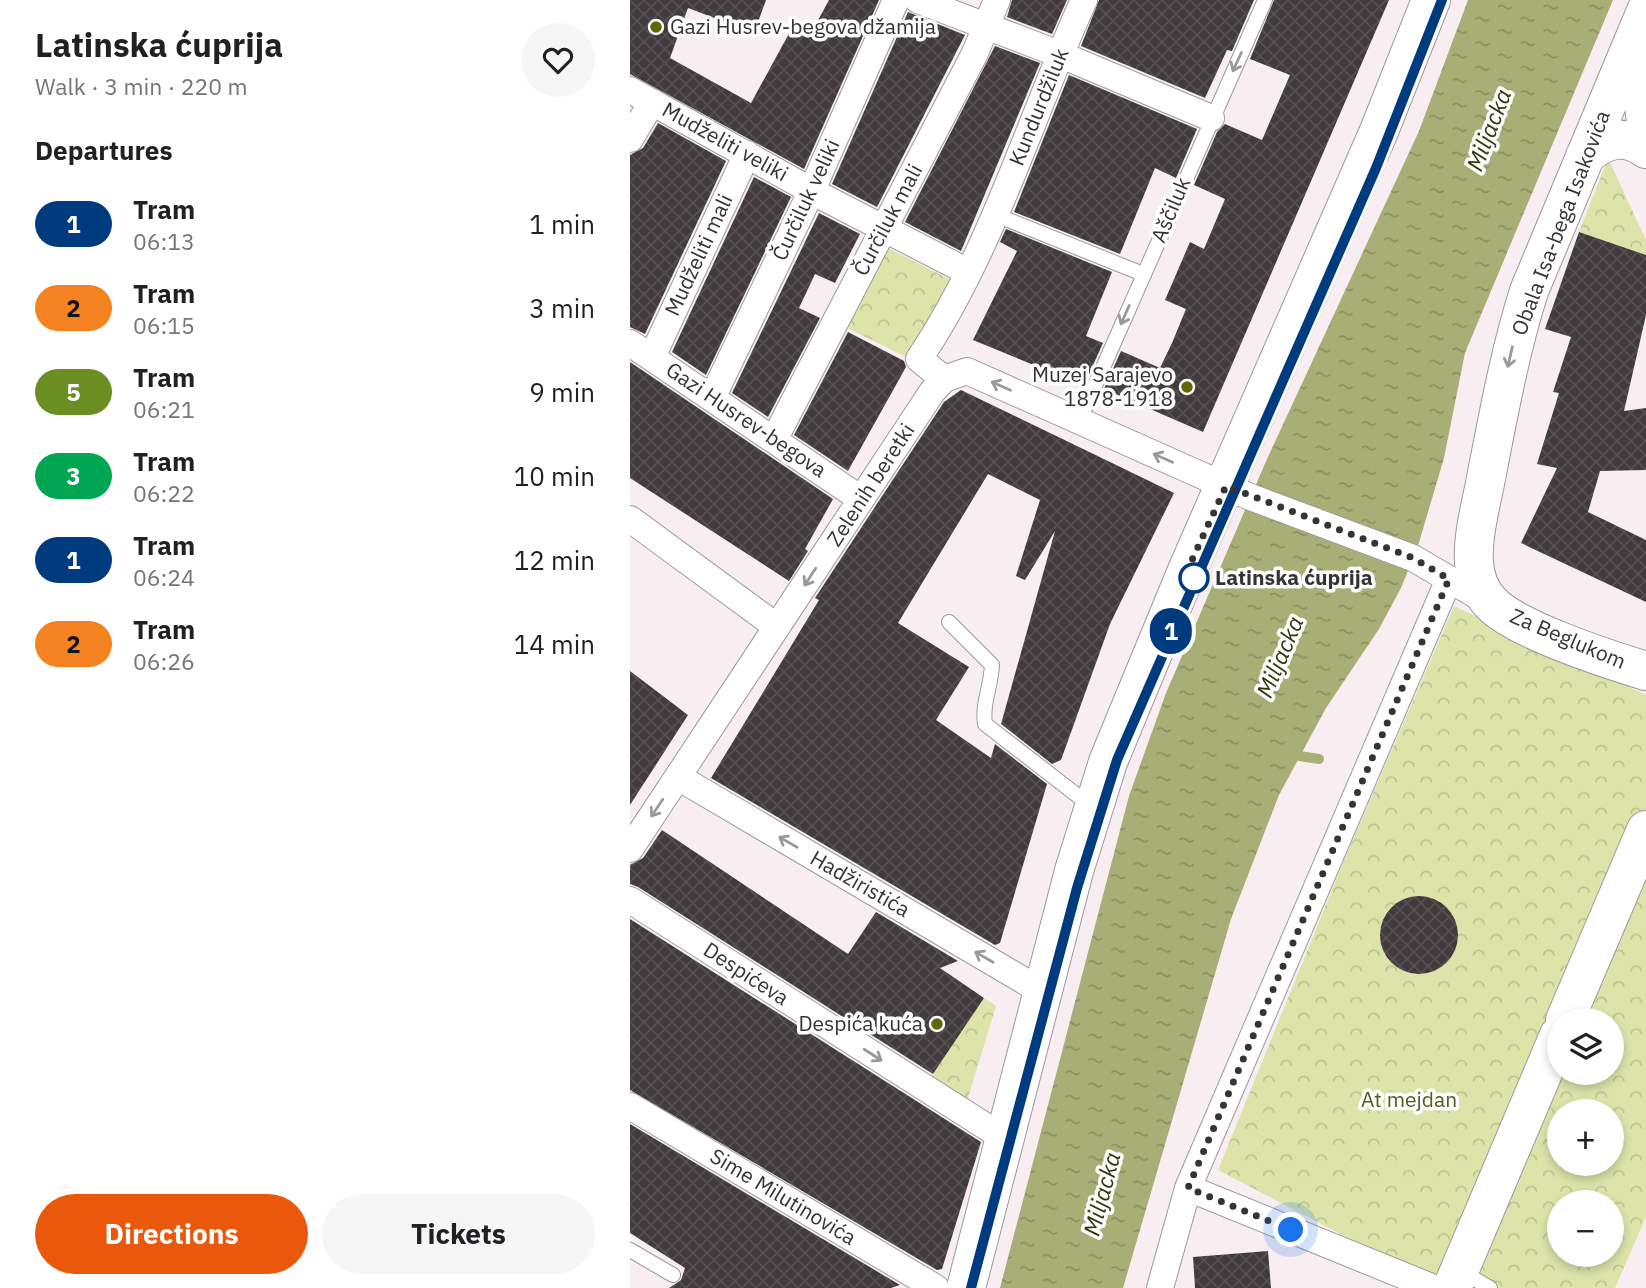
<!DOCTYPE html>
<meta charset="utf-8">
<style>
body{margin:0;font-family:"IBM Plex Sans",sans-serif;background:#f6f6f6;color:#202124;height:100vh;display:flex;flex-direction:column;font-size:26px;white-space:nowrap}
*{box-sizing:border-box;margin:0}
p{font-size:23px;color:#757577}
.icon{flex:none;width:38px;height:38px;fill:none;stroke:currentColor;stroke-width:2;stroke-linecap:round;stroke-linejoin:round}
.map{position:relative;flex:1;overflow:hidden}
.panel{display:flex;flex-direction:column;background:#fff;width:630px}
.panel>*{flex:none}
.badge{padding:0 14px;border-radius:23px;font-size:24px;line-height:46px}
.tools{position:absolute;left:917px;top:1008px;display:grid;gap:14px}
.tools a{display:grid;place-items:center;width:77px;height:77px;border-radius:50%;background:#fff;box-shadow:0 4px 10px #0003;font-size:35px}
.you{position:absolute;width:35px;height:35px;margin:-18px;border:5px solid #fff;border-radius:50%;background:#1a73e8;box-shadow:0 0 0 10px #1a73e833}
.map>.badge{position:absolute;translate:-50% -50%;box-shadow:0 0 0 4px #fff}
h2{padding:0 35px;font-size:26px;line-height:63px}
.round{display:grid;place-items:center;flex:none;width:74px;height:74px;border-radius:37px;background:#f6f6f6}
.head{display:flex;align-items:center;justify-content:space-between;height:119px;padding:0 35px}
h1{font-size:33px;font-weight:700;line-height:52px}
.cta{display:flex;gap:14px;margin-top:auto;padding:14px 35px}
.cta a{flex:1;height:80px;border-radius:42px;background:#ea580c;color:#fff;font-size:28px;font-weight:700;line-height:80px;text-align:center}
.cta a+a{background:#f6f6f6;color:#202124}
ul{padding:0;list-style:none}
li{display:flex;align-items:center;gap:21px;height:84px;padding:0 35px}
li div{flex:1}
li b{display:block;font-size:26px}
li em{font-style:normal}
li .badge{min-width:77px;font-weight:700;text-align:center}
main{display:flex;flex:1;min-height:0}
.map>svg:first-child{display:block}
</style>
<main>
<section class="panel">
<div class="head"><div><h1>Latinska ćuprija</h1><p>Walk · 3 min · 220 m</p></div><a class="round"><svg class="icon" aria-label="heart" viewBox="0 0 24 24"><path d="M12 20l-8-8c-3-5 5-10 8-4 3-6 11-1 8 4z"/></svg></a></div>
<h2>Departures</h2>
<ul>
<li><span class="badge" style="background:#003b80;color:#fff">1</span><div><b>Tram</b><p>06:13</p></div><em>1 min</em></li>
<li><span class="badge" style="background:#f58220;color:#111">2</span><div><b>Tram</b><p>06:15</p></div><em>3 min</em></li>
<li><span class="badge" style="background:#6b8e23;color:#fff">5</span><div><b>Tram</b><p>06:21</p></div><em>9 min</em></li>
<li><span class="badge" style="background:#00a651;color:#fff">3</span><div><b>Tram</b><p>06:22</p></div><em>10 min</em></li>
<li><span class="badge" style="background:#003b80;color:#fff">1</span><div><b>Tram</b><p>06:24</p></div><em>12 min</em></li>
<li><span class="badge" style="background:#f58220;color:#111">2</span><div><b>Tram</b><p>06:26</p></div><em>14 min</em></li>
</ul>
<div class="cta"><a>Directions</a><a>Tickets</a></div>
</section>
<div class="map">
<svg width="1016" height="1288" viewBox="0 0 1016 1288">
<defs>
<pattern id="park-crowns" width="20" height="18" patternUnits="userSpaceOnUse" patternTransform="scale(1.75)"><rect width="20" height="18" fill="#dce4aa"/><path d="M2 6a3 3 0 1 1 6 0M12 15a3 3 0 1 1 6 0" fill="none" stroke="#bdc493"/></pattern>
<pattern id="water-ripples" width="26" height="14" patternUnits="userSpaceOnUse" patternTransform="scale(1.75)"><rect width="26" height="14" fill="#a8af76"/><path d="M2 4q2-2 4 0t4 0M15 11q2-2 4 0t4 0" fill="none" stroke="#8a8f62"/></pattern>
<pattern id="building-cross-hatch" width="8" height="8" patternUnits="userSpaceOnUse" patternTransform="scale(1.75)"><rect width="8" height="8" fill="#423b3d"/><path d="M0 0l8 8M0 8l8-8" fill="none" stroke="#554f51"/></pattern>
</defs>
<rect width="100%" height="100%" fill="#f8eef2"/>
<path fill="url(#park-crowns)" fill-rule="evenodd" d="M978,158L1016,240V255L949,232Z
M258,248L323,281L280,359L215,327Z
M824,606L1016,695V1217L985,1288H814L588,1170L713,863ZM929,1020H982V1073H929ZM929,1111H982V1164H929ZM929,1202H982V1255H929Z
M354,998L366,1006L337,1101L301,1077Z"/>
<path fill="url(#water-ripples)" d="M838,0H983L835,353L814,458L788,546L771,588L749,629L696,708L649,795L601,919L493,1288H370L499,796L536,693L637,459L789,131Z"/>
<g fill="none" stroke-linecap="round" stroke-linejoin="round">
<path stroke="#a8af76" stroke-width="10" d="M657,754L689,759"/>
</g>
<path fill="url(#building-cross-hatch)" d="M0,0H136L124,33L58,8L40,58L121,103L162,28L179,37L199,0H249L174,169L0,74Z
M382,0H437L422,34L377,17Z
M469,0H624L602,51L597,50L575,98L451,46Z
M644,0H759L573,432L474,389L491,351L530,368L542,343L556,309L535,300L560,242L574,249L595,199L564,185L587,132L595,124L632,140L660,75L620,59Z
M278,12L335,35L247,207L202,184Z
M365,46L410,63L331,251L275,222Z
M439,75L567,129L546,178L525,168L490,254L384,212Z
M28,123L96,161L15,334L0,327V155L13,148Z
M124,177L161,197L76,375L42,352Z
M189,213L230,234L205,283L185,274L169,308L190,318L138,417L102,393Z
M376,229L482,272L456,336L473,343L456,381L440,374L438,379L343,340L387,251L370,242Z
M949,232L1016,255V315L994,411L1016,408V470L970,471L958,512L1016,540V602L891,543L927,468L907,464L929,393L923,392L941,337L915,329Z
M218,332L274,361L276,367L218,471L164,435Z
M0,362L203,499L175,549L178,551L159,581L0,478Z
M331,390L544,493L480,624L431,760L422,764L371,724L425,531L395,580L386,576L410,500L358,474L268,623L339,667L306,720L361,758L365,744L417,784L370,943L365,945L81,778L189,600L185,598L314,402Z
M0,671L58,715L0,805Z
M32,830L218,954L246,912L328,961L310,968L354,998L303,1074L8,887L0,884V865L13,858Z
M750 935a39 39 0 1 1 78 0a39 39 0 1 1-78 0Z
M0,919L351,1142L312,1269L307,1270L0,1090Z
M0,1124L270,1285L261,1288H39L51,1280L55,1268L0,1233Z
M638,1251L641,1288H565L563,1257Z"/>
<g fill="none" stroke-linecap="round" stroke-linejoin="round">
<g stroke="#9f979a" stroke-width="16">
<path id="lane" d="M366,215L513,274
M449,422L635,0
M319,622L362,665C361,687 352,703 355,724L461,806
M0,1250L43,1275
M831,1271L860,1288"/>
</g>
<g stroke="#9f979a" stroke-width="28">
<path id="street" d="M288,0L429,54L581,118
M0,90L189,195L338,272
M0,139L22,102
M0,343L231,499
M22,357L117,154
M314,379L289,359C363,249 399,120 454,0
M82,398L182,190L266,0
M145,438L345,53L367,0
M0,519L147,627
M48,777L413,992
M0,849L302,392L314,379L337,371L618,496L783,558L858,602
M0,900L374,1138
M0,1106L306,1288
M558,1188L819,579
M530,1288L558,1188L804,1288"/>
</g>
<g stroke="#9f979a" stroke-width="40">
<path id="secondary" d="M1016,11L899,291C880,351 869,412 857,473C852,501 842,535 844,563C845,577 851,592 860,602C884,629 980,660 1016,671
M1010,40V79L1016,121
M955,156C975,139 994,133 1016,149
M935,1020L1016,830
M822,1288L929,1035"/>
</g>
<g stroke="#9f979a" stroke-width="40">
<path id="primary" d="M336,1288L444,871L478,762L556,573L749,131L801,0"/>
</g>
<use href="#lane" stroke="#fff" stroke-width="14"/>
<use href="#street" stroke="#fff" stroke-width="26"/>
<use href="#secondary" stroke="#fff" stroke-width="38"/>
<use href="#primary" stroke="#fff" stroke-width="38"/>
<path stroke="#4e4b4c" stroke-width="2" d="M341,1288L447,888L487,760L746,168L812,0"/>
</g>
<defs><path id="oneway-shaft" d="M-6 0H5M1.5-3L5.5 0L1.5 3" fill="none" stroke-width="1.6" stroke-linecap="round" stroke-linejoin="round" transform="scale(1.75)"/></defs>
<g stroke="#9a999a">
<use href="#oneway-shaft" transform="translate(607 62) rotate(115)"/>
<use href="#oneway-shaft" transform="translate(495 315) rotate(114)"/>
<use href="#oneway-shaft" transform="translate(880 357) rotate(103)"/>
<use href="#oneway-shaft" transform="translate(371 386) rotate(-156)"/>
<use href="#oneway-shaft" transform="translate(533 458) rotate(-156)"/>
<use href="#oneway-shaft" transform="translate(180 577) rotate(123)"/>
<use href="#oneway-shaft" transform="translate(27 808) rotate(124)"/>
<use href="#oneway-shaft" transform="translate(158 842) rotate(-150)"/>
<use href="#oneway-shaft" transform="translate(354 957) rotate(-150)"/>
<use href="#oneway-shaft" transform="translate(243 1055) rotate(33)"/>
</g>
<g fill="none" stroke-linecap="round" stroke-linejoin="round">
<g stroke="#fff" stroke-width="16">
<path id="line" d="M341,1288L447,888L487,760L746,168L812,0"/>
</g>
<use href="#line" stroke="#003b80" stroke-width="10"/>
<path stroke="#363334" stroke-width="7" stroke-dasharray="0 12.6" d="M564,578L556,573L596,486L783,558L819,579L558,1188L661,1230"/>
</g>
<g fill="#606706" stroke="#fefefe" stroke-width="2.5">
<circle cx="26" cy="27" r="7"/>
<circle cx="557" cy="387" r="7"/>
<circle cx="307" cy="1024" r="7"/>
</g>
<circle fill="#fff" stroke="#003b80" stroke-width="3.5" cx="564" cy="578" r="14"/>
<g text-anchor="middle" stroke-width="7" stroke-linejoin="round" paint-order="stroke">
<g font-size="21" fill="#363334" stroke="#fefefe" text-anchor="end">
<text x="40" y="34" text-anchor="start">Gazi Husrev-begova džamija</text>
<text x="543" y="382">Muzej Sarajevo<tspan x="543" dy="24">1878-1918</tspan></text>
<text x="293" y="1031">Despića kuća</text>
</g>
<g font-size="21" fill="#363334" stroke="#fefefe">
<text transform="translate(409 107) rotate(-68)" y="7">Kundurdžiluk</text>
<text transform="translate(95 142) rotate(29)" y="7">Mudželiti veliki</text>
<text transform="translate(176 200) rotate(-65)" y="7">Čurčiluk veliki</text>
<text transform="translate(541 210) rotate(-67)" y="7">Aščiluk</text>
<text transform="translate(258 220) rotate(-62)" y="7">Čurčiluk mali</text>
<text transform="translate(931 223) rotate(-69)" y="7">Obala Isa-bega Isakovića</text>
<text transform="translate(69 255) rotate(-65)" y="7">Mudželiti mali</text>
<text transform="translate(116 420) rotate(34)" y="7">Gazi Husrev-begova</text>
<text transform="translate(241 485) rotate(-57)" y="7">Zelenih beretki</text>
<text transform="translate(938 639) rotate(23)" y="7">Za Beglukom</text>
<text transform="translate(230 884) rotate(30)" y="7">Hadžiristića</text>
<text transform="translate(116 974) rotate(33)" y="7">Despićeva</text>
<text transform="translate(153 1197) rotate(31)" y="7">Sime Milutinovića</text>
</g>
<g font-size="21" font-weight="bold" fill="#363334" stroke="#fefefe" text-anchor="start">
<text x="585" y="585">Latinska ćuprija</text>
</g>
<g font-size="21" fill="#565c1d" stroke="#fefefe">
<text x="779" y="1107">At mejdan</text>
</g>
<g font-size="23" font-style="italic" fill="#33370a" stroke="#fefefe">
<text transform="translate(859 130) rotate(-69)" y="8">Miljacka</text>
<text transform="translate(650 657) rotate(-67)" y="8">Miljacka</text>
<text transform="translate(472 1194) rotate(-75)" y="8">Miljacka</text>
</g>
</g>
</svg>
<div class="tools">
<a><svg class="icon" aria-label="layers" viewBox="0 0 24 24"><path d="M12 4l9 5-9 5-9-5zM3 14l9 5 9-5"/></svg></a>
<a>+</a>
<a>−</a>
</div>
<div class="you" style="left:661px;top:1230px"></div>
<b class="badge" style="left:541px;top:631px;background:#003b80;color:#fff">1</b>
</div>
</main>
